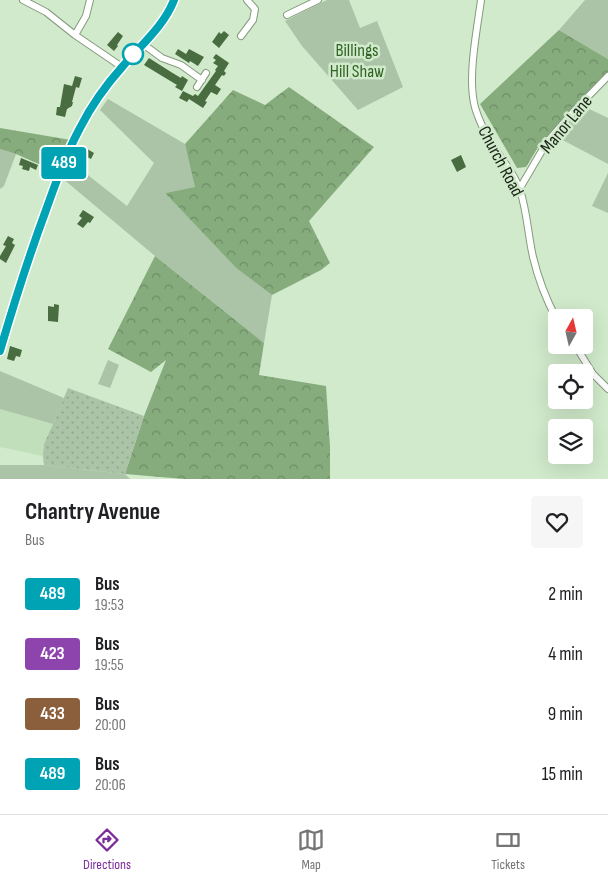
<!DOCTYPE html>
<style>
body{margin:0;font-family:"Sofia Sans Condensed",sans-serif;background:#f6f6f6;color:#202124;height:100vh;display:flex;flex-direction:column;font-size:19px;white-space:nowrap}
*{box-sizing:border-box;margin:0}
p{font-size:16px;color:#757577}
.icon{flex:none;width:28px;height:28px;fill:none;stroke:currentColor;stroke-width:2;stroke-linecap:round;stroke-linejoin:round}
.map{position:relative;height:479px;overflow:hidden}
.sheet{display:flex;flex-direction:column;background:#fff;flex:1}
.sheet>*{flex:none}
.badge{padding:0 10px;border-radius:4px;font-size:18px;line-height:32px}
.needle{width:32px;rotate:8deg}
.buttons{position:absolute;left:548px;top:309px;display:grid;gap:10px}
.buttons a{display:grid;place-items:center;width:45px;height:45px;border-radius:5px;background:#fff;box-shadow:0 5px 20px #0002;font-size:25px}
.map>.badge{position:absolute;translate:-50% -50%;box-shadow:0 0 0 2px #fff}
.round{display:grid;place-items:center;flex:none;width:52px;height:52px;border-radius:5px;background:#f6f6f6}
.summary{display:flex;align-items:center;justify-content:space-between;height:85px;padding:0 25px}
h1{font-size:24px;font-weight:700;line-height:38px}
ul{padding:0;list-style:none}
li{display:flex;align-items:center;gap:15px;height:60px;padding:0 25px}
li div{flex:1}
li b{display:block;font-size:19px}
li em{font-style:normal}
li .badge{min-width:55px;font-weight:700;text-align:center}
.tab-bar{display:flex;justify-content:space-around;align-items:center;height:70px;border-top:1px solid #e0e0e0;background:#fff;font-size:14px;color:#757577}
.tab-bar a{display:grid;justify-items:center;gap:2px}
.tab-bar .current{color:#7c2b9b}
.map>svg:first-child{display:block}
</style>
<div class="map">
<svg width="608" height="479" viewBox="0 0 608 479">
<defs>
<pattern id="forest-crowns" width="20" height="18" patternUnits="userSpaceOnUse" patternTransform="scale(1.25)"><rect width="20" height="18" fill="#86ac7d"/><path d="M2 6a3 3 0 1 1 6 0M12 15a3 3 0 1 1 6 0" fill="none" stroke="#6d8c65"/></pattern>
<pattern id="garden-dots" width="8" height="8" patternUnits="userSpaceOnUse" patternTransform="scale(1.25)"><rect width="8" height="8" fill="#abc3a6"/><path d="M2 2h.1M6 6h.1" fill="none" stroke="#92a78e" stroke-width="1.8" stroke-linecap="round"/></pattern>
</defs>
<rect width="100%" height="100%" fill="#d1eacb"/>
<path fill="#c1dfba" d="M0,409L53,424L44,444L43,456L0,447Z"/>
<path fill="#abc3a6" d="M327,0H349L360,28L377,21L403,87L358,110L302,46L285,21Z
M585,0H608V59L559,30Z
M108,99L185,144L196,187L165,193L236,268L272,295L264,343L155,256L62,178L69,160L127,206L154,163L100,110Z
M583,106L608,118V164L557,137Z
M0,149L16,154L4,186L0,189Z
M608,173V213L592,206Z
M108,360L119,365L110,388L98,384Z
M0,371L64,398L53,424L0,409Z
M0,465H44L125,474L130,479H0Z"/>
<path fill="url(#forest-crowns)" d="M559,30L608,59V72L540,144L526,167L517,168L480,104Z
M289,87L374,147L309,221L330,263L321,270L272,295L236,268L165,193L195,187L185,144L233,90L265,105Z
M0,128L71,140L57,172L16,154L0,149Z
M155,256L264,343L259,375L326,386L330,447V479H184L125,474L144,416L166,360L151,372L108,349Z"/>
<path fill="url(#garden-dots)" d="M68,388L144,416L125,474L44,465L43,456L44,444L53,424Z"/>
<path fill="#496c41" d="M224,31L229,35L219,48L212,42L219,32L221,34Z
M118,32L123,36L117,45L118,46L114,51L107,45Z
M178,49L186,54L189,49L204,57L198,66L190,61L189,63L175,54Z
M216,54L229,63L224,71L226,73L224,76L222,75L215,85L221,89L217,95L211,92L205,101L207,102L203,108L189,99L187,102L179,98L183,91L193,96L195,94L198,96L216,71L215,70L218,66L213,63L216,60L213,58Z
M149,58L171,72L181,78L182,76L188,80L182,91L175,87L177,85L144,65Z
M75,76L82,78L79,88L76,87L72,102H73L72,106L67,109L65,117L56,115L57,107H60L64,84L72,86Z
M82,146L94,153L91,159L87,157L85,160L77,156L78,153L77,152L79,147L81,149Z
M461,155L466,167L457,172L451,160Z
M21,158L38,165L36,170L30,167L29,171L22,169L23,166L19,165Z
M83,210L94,217L90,223L88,222L83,228L77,224L82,218L79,216Z
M8,236L14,239L12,243L15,245L6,263L0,259V256L6,246L3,245Z
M54,304L59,305L58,322L48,321V306L54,307Z
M10,346L22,350L20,357L16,356L14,361L7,359Z"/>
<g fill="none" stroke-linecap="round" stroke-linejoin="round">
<g stroke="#849b7e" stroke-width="8">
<path id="minor" d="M23,0L46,12L75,35L122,67
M481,0C477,30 468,74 474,103C476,114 481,124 486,134C496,154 513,169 520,190C527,211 528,235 533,257C538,278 546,299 556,318
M287,15L318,0
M75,35L86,16L90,0
M241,36L253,20L255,9L247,0
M143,44L162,58L181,65L202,80
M197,87L206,73
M520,188L547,142L574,111L608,76
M575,345L593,374L608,389"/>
</g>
<g stroke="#849b7e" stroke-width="9">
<path id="tertiary" d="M0,351C14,304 29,259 45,213C55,185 65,155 80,128C93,103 109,81 128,60C145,41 164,24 174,0"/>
</g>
<use href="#minor" stroke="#fff" stroke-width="6"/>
<use href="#tertiary" stroke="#fff" stroke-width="8"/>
</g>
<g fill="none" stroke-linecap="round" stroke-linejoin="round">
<g stroke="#fff" stroke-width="11">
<path id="line" d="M0,351C14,303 29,256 46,210C56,182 66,154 80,128C91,106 106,85 123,66C141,45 164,26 174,0"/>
</g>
<use href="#line" stroke="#00a3b4" stroke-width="8"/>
</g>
<circle fill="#fff" stroke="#00a3b4" stroke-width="2.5" cx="133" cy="54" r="10"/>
<g text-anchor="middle" stroke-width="5" stroke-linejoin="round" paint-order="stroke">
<g font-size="18" fill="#316324" stroke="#d1eacb">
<text x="357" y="56">Billings<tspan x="357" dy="21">Hill Shaw</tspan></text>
</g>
<g font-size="18" fill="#182116" stroke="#d1eacb">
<text transform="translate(566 124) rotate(-50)" y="6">Manor Lane</text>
<text transform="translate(501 161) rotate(62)" y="6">Church Road</text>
</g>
</g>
</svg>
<div class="buttons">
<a><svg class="needle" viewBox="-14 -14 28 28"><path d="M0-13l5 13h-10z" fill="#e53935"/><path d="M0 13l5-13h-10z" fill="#757577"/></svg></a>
<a><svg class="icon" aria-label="locate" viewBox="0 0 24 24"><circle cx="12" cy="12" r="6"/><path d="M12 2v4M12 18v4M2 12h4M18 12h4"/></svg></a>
<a><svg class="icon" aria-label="layers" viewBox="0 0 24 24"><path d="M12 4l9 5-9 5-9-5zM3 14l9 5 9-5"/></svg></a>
</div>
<b class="badge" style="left:64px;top:163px;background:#00a3b4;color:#fff">489</b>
</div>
<section class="sheet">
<div class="summary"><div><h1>Chantry Avenue</h1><p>Bus</p></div><a class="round"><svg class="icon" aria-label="heart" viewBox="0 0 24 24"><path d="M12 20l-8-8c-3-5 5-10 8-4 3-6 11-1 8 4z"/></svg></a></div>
<ul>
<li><span class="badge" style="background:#00a3b4;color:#fff">489</span><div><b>Bus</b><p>19:53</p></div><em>2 min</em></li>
<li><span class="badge" style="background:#8e44ad;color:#fff">423</span><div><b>Bus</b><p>19:55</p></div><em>4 min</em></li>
<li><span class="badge" style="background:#8b5e3c;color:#fff">433</span><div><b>Bus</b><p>20:00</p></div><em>9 min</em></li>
<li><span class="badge" style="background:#00a3b4;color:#fff">489</span><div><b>Bus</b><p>20:06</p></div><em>15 min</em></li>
</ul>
</section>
<nav class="tab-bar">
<a class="current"><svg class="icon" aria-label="directions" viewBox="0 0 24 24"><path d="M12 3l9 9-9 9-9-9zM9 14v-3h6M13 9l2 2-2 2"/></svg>Directions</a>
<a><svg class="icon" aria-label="map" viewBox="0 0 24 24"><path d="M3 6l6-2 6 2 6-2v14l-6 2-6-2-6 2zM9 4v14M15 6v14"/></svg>Map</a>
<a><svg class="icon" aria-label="tickets" viewBox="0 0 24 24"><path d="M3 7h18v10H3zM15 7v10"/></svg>Tickets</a>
</nav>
